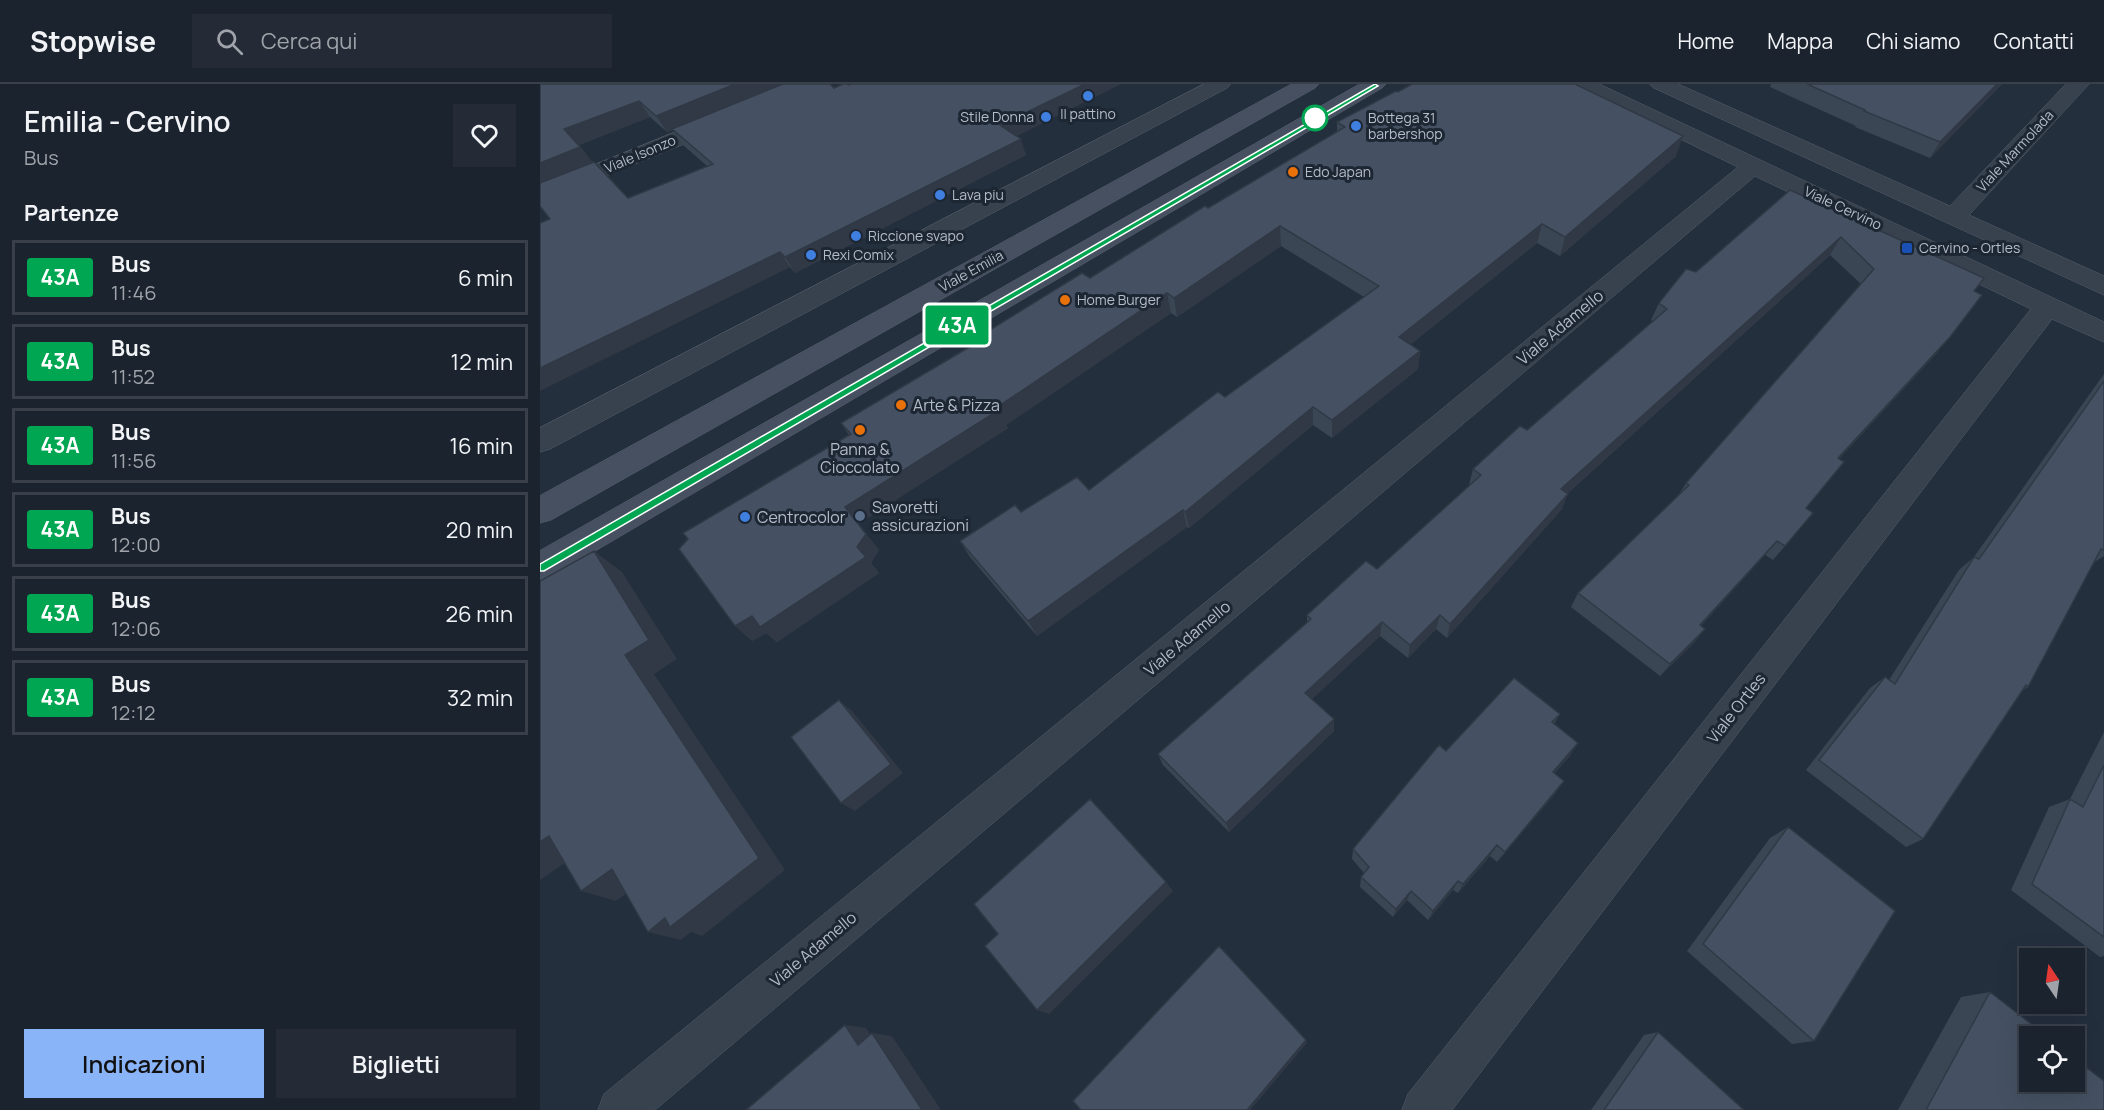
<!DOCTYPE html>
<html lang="it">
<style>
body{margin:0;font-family:Manrope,sans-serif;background:#242b36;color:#f1f3f6;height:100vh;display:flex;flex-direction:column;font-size:22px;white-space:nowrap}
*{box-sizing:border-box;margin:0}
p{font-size:20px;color:#a0a4aa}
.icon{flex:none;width:33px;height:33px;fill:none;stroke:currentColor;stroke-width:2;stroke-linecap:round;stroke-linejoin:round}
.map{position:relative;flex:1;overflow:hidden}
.side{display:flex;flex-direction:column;background:#1b232e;width:540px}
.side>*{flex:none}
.badge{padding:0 12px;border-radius:4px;font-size:21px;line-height:39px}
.needle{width:39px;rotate:347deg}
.buttons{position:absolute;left:1479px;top:864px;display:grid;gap:12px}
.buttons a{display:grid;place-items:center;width:66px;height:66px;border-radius:0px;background:#1b232e;box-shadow:0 6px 24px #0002,0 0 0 2px #39404a;font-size:30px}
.map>.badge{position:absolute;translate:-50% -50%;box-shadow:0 0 0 3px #fff}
h2{padding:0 24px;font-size:22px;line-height:54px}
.round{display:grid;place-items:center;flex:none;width:63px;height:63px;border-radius:0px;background:#242b36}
.head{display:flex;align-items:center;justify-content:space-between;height:102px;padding:0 24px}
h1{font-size:28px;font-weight:600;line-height:45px}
.primary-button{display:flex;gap:12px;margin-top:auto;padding:12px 24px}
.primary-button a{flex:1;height:69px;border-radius:0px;background:#8ab4f8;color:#111;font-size:24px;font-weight:600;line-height:69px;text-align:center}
.primary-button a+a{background:#242b36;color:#f1f3f6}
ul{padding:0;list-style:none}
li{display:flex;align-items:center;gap:18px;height:75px;margin:0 12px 9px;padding:0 12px;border:3px solid #39404a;border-radius:0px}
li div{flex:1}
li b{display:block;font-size:22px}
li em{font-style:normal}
li .badge{min-width:66px;font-weight:700;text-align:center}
header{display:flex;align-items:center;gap:36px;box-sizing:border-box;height:84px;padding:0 30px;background:#1b232e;border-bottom:2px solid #39404a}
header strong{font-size:28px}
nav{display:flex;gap:33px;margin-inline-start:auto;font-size:21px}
.search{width:420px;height:54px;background:#242b36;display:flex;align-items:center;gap:15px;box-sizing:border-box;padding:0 21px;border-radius:0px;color:#a0a4aa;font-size:22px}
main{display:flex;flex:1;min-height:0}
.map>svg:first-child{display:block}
</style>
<header>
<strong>Stopwise</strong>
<div class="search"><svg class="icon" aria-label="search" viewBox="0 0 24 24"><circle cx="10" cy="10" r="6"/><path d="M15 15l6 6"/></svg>Cerca qui</div>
<nav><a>Home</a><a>Mappa</a><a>Chi siamo</a><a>Contatti</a></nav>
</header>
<main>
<section class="side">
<div class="head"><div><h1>Emilia - Cervino</h1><p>Bus</p></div><a class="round"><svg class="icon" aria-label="heart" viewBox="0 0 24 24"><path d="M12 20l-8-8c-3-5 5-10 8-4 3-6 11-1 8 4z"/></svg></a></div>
<h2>Partenze</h2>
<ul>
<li><span class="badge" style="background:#00a651;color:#fff">43A</span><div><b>Bus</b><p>11:46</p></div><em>6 min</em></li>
<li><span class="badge" style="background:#00a651;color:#fff">43A</span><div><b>Bus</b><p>11:52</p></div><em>12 min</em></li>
<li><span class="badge" style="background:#00a651;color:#fff">43A</span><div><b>Bus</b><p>11:56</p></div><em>16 min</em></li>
<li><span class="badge" style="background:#00a651;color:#fff">43A</span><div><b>Bus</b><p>12:00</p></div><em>20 min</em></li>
<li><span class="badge" style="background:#00a651;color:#fff">43A</span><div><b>Bus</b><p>12:06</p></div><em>26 min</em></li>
<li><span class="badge" style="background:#00a651;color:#fff">43A</span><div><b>Bus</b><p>12:12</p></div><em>32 min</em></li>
</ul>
<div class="primary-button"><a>Indicazioni</a><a>Biglietti</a></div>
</section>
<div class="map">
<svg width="1564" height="1026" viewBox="0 0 1564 1026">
<rect width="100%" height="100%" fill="#242f3e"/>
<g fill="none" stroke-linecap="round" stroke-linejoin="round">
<g stroke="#565f6c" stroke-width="1">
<path id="street" d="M664,0H691L687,4L10,365L0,368V344Z
M1031,0H1059L1564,238V258L1512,235L912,1026H862L868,1010L1491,225L1215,92L115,1026H58L64,1010L1198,83L1035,4Z
M1110,0H1138L1410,122L1526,0H1549L1429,131L1564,192V211L1114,4Z
M180,30L188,32L191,37L188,42L0,119V103Z"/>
</g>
<g stroke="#565f6c" stroke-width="1">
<path id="secondary" d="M752,0H779L775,4L11,436L0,439V412Z
M820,0H846L842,4L11,493L0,497V467Z"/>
</g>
<use href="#street" fill="#38414e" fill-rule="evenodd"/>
<use href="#secondary" fill="#465061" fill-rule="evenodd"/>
</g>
<path fill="#3b4654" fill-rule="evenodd" d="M0,0L294,4L309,1L477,52L486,71L255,189L250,183L10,135ZM110,33L127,48L133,46L143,61L167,82L88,114L52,78L39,61Z
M1231,0H1462L1390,74L1315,43L1316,42L1230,3Z
M858,8L1136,72L1020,172L997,159L871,260L880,267L878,285L792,354L773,341L649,444L647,443L497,552L430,473L420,457L481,428L549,406L685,313L824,213L741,162L637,233L631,229L466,341L468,344L318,440L339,466L331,479L339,489L237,558L226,549L212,557L148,455L309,351L301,339L446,253L445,249L550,194L797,48V38Z
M1250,106L1434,207L1410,253L1396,270L1299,375L1266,424L1273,429L1233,476L1225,471L1161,542L1155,558L1120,592L1031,523L1038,509L1138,412L1146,399L1321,200L1290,171L1027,410L1022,425L907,554L896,545L868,574L840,552L772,615L794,635V647L689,748L623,681L618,670L767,539V531L837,485L930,401H929L933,385L987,346L1113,237L1111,236L1119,219Z
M1564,290V472L1553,479L1488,603L1483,606L1383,755L1366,763L1266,686L1330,604L1345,593L1349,596L1419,486L1434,473Z
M1020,630L1014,640L1038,659L1029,673L1015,689V710L957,778L950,772L918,809L913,806L888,836L867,816L853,833L820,803L821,793L824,789L812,775L813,765L906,667Z
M1564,648V872L1560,873L1471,806L1509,723L1530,715Z
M1248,743L1274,957L1252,960L1147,867L1230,754Z
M1450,908L1564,1026H1358L1421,913Z
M1118,948L1204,1026H1051L1104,951Z"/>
<path fill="#303945" d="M195,0H243L127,48L116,32Z
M545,0H581L465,58L460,41Z
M1457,0H1462L1390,74L1400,58Z
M99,17L110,33L37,62L24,45Z
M1143,52L1136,72L1020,172L1025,153Z
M481,55L486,71L255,189L245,173Z
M40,63L53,79L0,101V79Z
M1002,140L997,159L857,271L859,253Z
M740,142L741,162L637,233L634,214Z
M1301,153L1290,171L1015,421L1021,405Z
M240,168L250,183L0,307V284Z
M627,209L631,229L466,341L468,344L318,440L305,423Z
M1410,253L1396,270L1285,390L1298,374Z
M880,267L878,285L792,354V336Z
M773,323V341L649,444L645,428Z
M1028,410L1022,425L907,554L910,540Z
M643,426L647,443L497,552L488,537Z
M326,450L339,466L331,479L339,489L237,558L226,549L212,557L195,542L317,463Z
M1237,457L1225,471L1149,555L1160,541Z
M54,467L82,488L137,575L114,590L245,786L162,852L151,848L141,856L108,848Z
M900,531L896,545L868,574L870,561Z
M842,538L840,552L766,621L765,609Z
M1165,545L1155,558L1120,592L1130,580Z
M299,616L312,627L363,689L315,727L301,719Z
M794,635V647L689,748L686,739Z
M1038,659L1029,673L1004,701L1013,688Z
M1024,697L1015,710L957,778L965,768Z
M9,752L45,765L0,796V758Z
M957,761L950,772L918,809L923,800Z
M72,785L106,796L76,817L41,807Z
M918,797L913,806L888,836L893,827Z
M626,798L633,807L509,930L497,926Z
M871,807L867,816L853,833L856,825Z
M305,941L326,944L339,964L318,961Z
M332,949L352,952L401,1026H382Z
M766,956L767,959L710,1026H707Z"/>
<path fill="#455162" stroke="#303945" stroke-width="1.5" d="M0,0H195L116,32L99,17L24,45L40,63L0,79Z
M243,0H290L294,4L303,0H307L309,1L311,0H545L460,41L481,55L245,173L240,168L0,284V139L10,135L0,122V99L54,78L88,114L173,80L132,45Z
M872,0H1035L1143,52L1025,153L1002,140L859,253L880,267L792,336L773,323L645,428L643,426L488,537L420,457L475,421L481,428L537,393L549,406L678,308L685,313L839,202L740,142L634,214L627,209L456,324L459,326L305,423L326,450L317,463L326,473L220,543L212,532L195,542L139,465L148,455L143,449L311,350L301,339L448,252L445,249L542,189L550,194L665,122L668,124L805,43L797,38L856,7L858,8Z
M1267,0H1457L1400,58L1324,27L1325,26Z
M1250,106L1444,194L1434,207L1442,211L1410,253L1298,374L1304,378L1266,424L1273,429L1245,462L1237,457L1160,541L1165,545L1130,580L1038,509L1149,401L1146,399L1334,185L1301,153L1021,405L1028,410L910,540L900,531L870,561L842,538L765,609L794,635L686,739L618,670L771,535L767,531L826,477L837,485L941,391L933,385L980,342L987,346L1127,225L1119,219L1146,185L1156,188Z
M1564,297V466L1561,465L1488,603L1486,601L1383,755L1279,676L1345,593L1355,600L1434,473L1439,475Z
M54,467L109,556L85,571L219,774L130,843L125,834L108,848L72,785L41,807L9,752L0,758V497Z
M974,594L1020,630L1012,638L1038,659L1013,688L1024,697L965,768L957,761L923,800L918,797L893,827L871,807L856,825L821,793L829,783L813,765L899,661L906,667Z
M299,616L351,680L301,719L251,653Z
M1564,681V853L1492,800L1530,715L1543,723Z
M550,715L626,798L497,926L445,862L458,850L434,820Z
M1248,743L1355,827L1274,957L1163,860Z
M679,862L766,956L707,1026H541L533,1017Z
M1450,908L1507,952H1490V998H1534V974L1564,997V1026H1386Z
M305,941L318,961L332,949L382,1026H206Z
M1118,948L1204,1026H1064Z"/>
<path fill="#00a651" stroke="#fff" stroke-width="1.5" d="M835,0L838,2L4,487H0V480Z"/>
<g fill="#3f7fe0" stroke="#1d2633" stroke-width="2">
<circle cx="548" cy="12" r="6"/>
<circle cx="506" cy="33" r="6"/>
<circle cx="816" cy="42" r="6"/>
<circle cx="400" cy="111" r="6"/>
<circle cx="316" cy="152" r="6"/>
<circle cx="271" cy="171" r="6"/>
<circle cx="205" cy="433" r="6"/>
</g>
<circle fill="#fff" stroke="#00a651" stroke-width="3" cx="775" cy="34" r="12"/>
<g fill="#e8710a" stroke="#1d2633" stroke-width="2">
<circle cx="753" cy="88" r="6"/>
<circle cx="525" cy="216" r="6"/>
<circle cx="361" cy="321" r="6"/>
<circle cx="320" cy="346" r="6"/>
</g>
<rect fill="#1a4fb4" stroke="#1d2633" stroke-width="2" x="1361" y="158" width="12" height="12" rx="3"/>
<circle fill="#5c6f8a" stroke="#1d2633" stroke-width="2" cx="320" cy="432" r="6"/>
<g text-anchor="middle" stroke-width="6" stroke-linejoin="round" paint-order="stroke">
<g font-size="14" fill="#b4bcc9" stroke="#1d2633" text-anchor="start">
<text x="548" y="35" text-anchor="middle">Il pattino</text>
<text x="494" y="38" text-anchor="end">Stile Donna</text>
<text x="828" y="39">Bottega 31<tspan x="828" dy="16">barbershop</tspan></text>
<text x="765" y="93">Edo Japan</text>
<text x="412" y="116">Lava piu</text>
<text x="328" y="157">Riccione svapo</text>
<text x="1379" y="169">Cervino - Ortles</text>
<text x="283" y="176">Rexi Comix</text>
<text x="537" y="221">Home Burger</text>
</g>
<g font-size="14" fill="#b4bcc9" stroke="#1d2633">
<text transform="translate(1475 67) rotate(-47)" y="5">Viale Marmolada</text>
<text transform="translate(100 70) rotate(-23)" y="5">Viale Isonzo</text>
<text transform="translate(1303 124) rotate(25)" y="5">Viale Cervino</text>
<text transform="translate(431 187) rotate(-29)" y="5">Viale Emilia</text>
</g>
<g font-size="16" fill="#b4bcc9" stroke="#1d2633">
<text transform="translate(1020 243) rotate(-40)" y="6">Viale Adamello</text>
<text transform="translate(647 554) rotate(-40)" y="6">Viale Adamello</text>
<text transform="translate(1196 624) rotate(-52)" y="6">Viale Ortles</text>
<text transform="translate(273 865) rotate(-40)" y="6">Viale Adamello</text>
</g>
<g font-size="16" fill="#b4bcc9" stroke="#1d2633" text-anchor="start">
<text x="373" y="327">Arte &amp; Pizza</text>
<text x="320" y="371" text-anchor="middle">Panna &amp;<tspan x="320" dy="18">Cioccolato</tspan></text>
<text x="332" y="429">Savoretti<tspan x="332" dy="18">assicurazioni</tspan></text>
<text x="217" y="439">Centrocolor</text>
</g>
</g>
</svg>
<div class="buttons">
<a><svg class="needle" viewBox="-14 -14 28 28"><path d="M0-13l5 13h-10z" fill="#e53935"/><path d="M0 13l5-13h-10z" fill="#a0a4aa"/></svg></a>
<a><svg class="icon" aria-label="locate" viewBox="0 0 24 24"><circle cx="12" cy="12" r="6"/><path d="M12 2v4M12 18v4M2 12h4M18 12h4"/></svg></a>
</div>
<b class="badge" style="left:417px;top:241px;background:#00a651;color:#fff">43A</b>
</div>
</main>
